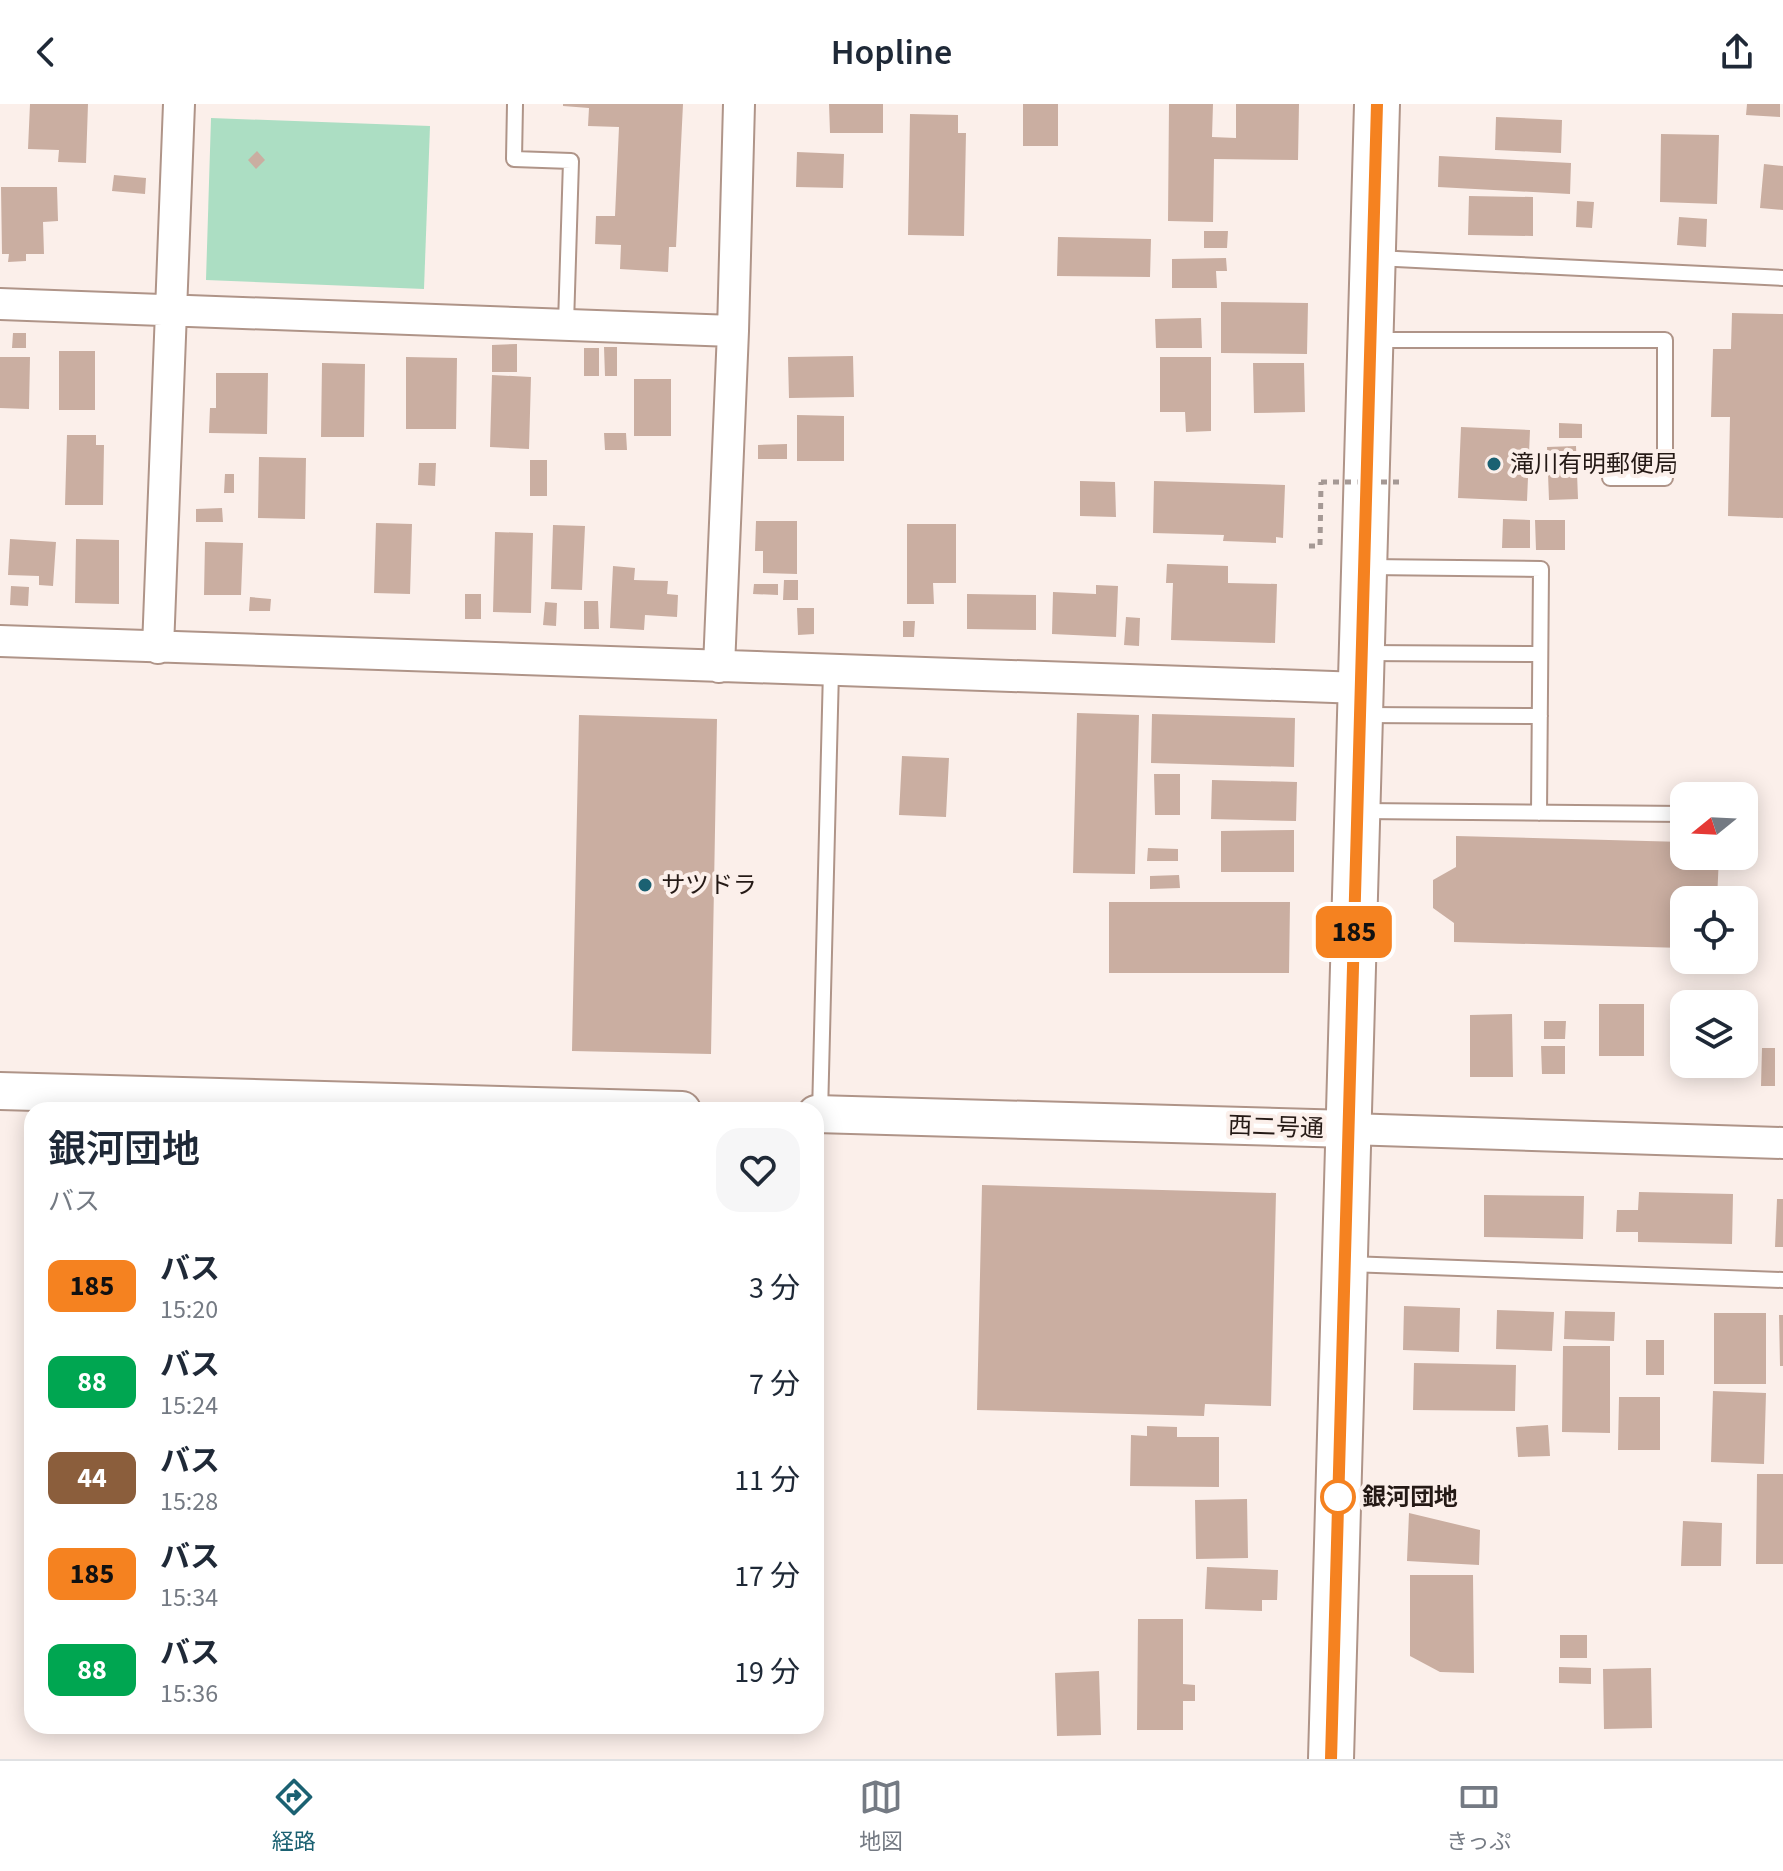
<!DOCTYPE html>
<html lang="ja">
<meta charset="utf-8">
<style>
body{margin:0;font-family:"Source Sans 3","Noto Sans JP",sans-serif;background:#f6f6f7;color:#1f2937;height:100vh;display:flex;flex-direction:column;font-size:30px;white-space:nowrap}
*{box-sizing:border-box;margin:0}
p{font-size:26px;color:#747a83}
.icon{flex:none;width:44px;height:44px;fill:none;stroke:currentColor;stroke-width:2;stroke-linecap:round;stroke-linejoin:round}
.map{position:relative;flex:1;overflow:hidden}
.drawer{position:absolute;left:24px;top:998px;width:800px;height:632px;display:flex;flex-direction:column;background:#fff;border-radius:24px;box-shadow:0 4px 20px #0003}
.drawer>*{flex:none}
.badge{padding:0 16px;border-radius:12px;font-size:28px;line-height:52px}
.needle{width:52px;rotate:252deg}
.tools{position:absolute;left:1670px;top:678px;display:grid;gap:16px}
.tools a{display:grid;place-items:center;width:88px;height:88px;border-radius:16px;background:#fff;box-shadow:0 4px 20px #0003;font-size:40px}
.map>.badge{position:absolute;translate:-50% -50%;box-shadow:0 0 0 4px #fff}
.round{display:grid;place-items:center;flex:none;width:84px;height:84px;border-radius:24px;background:#f6f6f7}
.head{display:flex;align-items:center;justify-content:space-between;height:136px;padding:0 24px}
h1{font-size:38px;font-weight:600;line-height:60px}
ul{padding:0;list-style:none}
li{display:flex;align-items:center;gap:24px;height:96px;padding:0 24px}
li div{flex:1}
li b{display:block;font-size:30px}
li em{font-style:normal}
li .badge{min-width:88px;font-weight:700;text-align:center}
header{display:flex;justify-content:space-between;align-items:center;height:104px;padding:0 24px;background:#fff;font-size:36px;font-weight:600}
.dock{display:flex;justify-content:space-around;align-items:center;height:112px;border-top:2px solid #e0e1e3;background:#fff;font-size:22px;color:#747a83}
.dock a{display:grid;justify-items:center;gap:4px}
.dock .active{color:#1b6172}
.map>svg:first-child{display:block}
</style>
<header><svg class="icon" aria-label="back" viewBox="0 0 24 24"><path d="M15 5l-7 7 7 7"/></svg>Hopline<svg class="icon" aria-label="share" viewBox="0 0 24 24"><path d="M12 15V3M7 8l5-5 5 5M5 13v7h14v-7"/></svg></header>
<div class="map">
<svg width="1783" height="1655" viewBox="0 0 1783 1655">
<rect width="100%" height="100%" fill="#fbefea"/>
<path fill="#acdec3" d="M211,14L430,22L424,185L206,176Z"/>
<path fill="#caaea1" d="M30,0H88L86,59L58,58L59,46L28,45Z
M563,0H683L676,143H669L668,168L620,165L621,141L595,140L596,112H615L619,23L588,22L589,4L563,2Z
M829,0H883V29H830Z
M1023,0H1058V42H1023Z
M1169,0H1213L1212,33L1236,34V0H1299L1298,56L1214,55L1213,118L1168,117Z
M1747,0H1780V13L1746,11Z
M910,10L958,11V29H966L964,132L908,131Z
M1496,13L1562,16L1561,49L1495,46Z
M1661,30L1719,31L1717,100L1660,98Z
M257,47L265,56L256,65L248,56Z
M797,48L844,50L843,84L796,83Z
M1439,52L1571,59L1570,90L1438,83Z
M1764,60L1783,62V106L1760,104Z
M114,71L146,74L145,90L112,87Z
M1,83H57L58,117L43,118L44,150H26V157L8,158L9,150H2Z
M1469,92L1533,93V132L1468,131Z
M1577,97L1594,98L1592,124L1576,123Z
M1679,113L1707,115L1706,143L1677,141Z
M1204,127H1228L1227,144H1204Z
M1058,133L1151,135L1150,173L1057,172Z
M1226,154L1227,167H1216L1217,184H1172V155Z
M1221,198L1308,199L1307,250L1221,249Z
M1732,209L1783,210V414L1728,412L1730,313H1711L1713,245H1731Z
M1201,214L1202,244H1156L1155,215Z
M13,229H26V244H12Z
M517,240V268H492V241Z
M604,243H617V272H605Z
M584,244H599V272H584Z
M59,247H95V306H59Z
M853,252L854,293L789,294L788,253Z
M0,253H30L29,305L0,304Z
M406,253L457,254L456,325H406Z
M1160,253H1211V327L1186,328L1185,308H1160Z
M322,259L365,260L364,333H321Z
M1253,259H1304L1305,308L1254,309Z
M216,269H268L267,330L209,329L210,304H216Z
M492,271L531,273L529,345L490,343Z
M634,275H671V332H634Z
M797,311L844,312V357H797Z
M1559,319L1582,320V334H1559Z
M1461,323L1530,326L1527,397L1458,394Z
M604,329H626L627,346H605Z
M67,331H96V341H104L103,401H65Z
M787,340V355H758V341Z
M1576,342L1578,395L1549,396L1547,343Z
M259,353L306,354L305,415L258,414Z
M530,356H547V392H530Z
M419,359H436L435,382L418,381Z
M225,370H234V389H224Z
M1080,377L1115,378L1116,413L1080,412Z
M1154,377L1285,381L1283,434L1276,433V439L1223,437L1224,431L1153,429Z
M222,404L223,418H196V405Z
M1503,415L1530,416V444H1502Z
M1535,416H1565V446H1536Z
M756,417H797V470L763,469V447H755Z
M376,419L412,420L410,490L374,489Z
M907,420H956V479H933L934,500H907Z
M553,421L585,422L582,486L551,485Z
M495,428L533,429L531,509L493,508Z
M10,435L56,438L53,482L39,481V472L8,471Z
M76,435L119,436V500L75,499Z
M205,438L243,439L241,491H204Z
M1167,460L1228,462V479L1277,480L1275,539L1171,536L1173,479H1166Z
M613,462L635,464L634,476L668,477L667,490L678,491L677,513L645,511L644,526L610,524Z
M784,476H798V496H783Z
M754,480H778V491L753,490Z
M1096,481L1118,482L1116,533L1052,530L1053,488L1096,490Z
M11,482L29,483L28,502L10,501Z
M465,490H481V515H465Z
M967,490L1036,491V526L967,525Z
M250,493L271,495L270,507H249Z
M584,497H598L599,525H584Z
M545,498L557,499L556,522L543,521Z
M797,504H814V530L798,531Z
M1126,513L1140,514L1139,542L1124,541Z
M903,517H915L914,533H903Z
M1077,609L1139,611L1135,770L1073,769Z
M1152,610L1295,614L1294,663L1151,659Z
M579,611L717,615L711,950L572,947Z
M902,652L949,654L946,713L899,711Z
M1154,670H1180V711H1155Z
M1212,676L1297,678L1296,717L1211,715Z
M1294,726V768H1221V727Z
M1456,732L1684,738V752H1719L1717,796H1684V844L1454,838V819L1433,804V776L1456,763Z
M1148,744L1178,745V757H1147Z
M1179,771L1180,784L1150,785V772Z
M1109,798H1290L1289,869H1109Z
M1599,900H1644V952H1599Z
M1744,906H1747V966H1713V960H1744Z
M1512,910L1513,973H1470V911Z
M1544,917H1566L1565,935H1544Z
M1541,942H1565V970H1542Z
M1762,944H1775V982H1761Z
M982,1081L1276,1089L1271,1302L1205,1300L1204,1312L977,1306Z
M1639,1088L1733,1090L1732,1140L1638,1138V1128H1616L1617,1106H1638Z
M1484,1091L1584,1092L1583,1135L1484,1133Z
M1777,1095H1783V1143H1775Z
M1404,1202L1460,1204L1459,1248L1403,1246Z
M1497,1206L1554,1208L1552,1247L1496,1245Z
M1565,1207L1615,1208L1614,1237L1564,1235Z
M1714,1209H1766V1280H1714Z
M1779,1211H1783V1262H1780Z
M1646,1236H1664V1271H1646Z
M1563,1242H1610V1329L1562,1328Z
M1414,1259L1516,1261L1515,1307L1413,1306Z
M1713,1287L1766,1289L1764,1360L1711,1358Z
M1619,1293H1660V1346H1618Z
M1548,1321L1550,1352L1518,1353L1516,1323Z
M1147,1322L1177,1323V1333H1219V1383L1130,1382L1131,1331L1147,1332Z
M1757,1370H1783V1460H1756Z
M1247,1395L1248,1454L1196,1455L1195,1396Z
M1409,1409L1480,1426L1479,1461L1407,1457Z
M1683,1417L1722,1419L1721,1462H1681Z
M1207,1463L1278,1466L1277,1496H1262V1507L1205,1505Z
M1410,1471H1473L1474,1569L1440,1568L1410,1552Z
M1138,1515H1183V1580L1195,1581V1597H1183V1626H1137Z
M1560,1531H1587V1554H1560Z
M1559,1563L1591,1564V1580L1559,1579Z
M1651,1564L1652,1624L1604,1625L1603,1565Z
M1099,1567L1101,1631L1057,1632L1055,1569Z"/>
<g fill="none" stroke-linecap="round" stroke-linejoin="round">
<g stroke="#af9488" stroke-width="18">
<path id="service" d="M515,0L514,55L571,57L566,220
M1376,154L1783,174
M1375,236H1665V374H1610
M1369,463L1541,465L1539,709
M1365,549L1540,550
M1364,611L1540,612
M1362,707L1684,710
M820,1010L831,566
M1349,1160L1783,1176"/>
</g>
<g stroke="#af9488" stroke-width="34">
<path id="minor" d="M0,200L733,227
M0,537L1361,584
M158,544L179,0
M719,563L733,227L739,0
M1349,1025L1783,1039"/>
</g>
<g stroke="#af9488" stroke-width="40">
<path id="tertiary" d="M0,987L682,1006
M816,1010L1349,1025"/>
</g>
<g stroke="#af9488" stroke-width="48">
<path id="trunk" d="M1331,1655L1377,0"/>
</g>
<path stroke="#a59995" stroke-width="5" stroke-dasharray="6 6" stroke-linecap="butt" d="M1309,442H1320L1321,378"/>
<use href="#service" stroke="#fff" stroke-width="14"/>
<use href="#minor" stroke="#fff" stroke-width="30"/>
<use href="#tertiary" stroke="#fff" stroke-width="36"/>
<use href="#trunk" stroke="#fff" stroke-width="44"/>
<path stroke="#a59995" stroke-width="5" stroke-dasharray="6 6" stroke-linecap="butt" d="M1321,378H1405"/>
</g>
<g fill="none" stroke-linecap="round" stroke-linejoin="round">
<g stroke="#fff" stroke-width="18">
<path id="line" d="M1331,1655L1377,0"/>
</g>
<use href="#line" stroke="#f58220" stroke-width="12"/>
</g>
<g fill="#1b6172" stroke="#fbefea" stroke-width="3">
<circle cx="1494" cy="360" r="8"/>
<circle cx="645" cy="781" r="8"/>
</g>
<circle fill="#fff" stroke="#f58220" stroke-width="4" cx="1338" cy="1393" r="16"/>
<g text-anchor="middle" stroke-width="8" stroke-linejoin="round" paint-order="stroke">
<g font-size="24" fill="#241915" stroke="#fbefea" text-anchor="start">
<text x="1510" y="368">滝川有明郵便局</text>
<text x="661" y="789">サツドラ</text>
</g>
<g font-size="24" fill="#241915" stroke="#fbefea">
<text transform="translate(1276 1023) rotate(2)" y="8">西二号通</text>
</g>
<g font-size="24" font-weight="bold" fill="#241915" stroke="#fbefea" text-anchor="start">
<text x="1362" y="1401">銀河団地</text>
</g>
</g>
</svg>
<div class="tools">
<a><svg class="needle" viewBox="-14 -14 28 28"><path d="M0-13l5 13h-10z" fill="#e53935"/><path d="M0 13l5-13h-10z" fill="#747a83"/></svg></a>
<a><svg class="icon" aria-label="locate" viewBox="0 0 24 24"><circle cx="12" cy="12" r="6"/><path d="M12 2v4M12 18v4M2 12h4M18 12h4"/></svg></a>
<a><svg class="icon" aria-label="layers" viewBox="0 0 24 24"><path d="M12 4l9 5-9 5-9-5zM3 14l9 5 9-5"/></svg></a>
</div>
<b class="badge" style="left:1354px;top:828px;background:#f58220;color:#111">185</b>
<section class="drawer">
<div class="head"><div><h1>銀河団地</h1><p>バス</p></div><a class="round"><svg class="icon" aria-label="heart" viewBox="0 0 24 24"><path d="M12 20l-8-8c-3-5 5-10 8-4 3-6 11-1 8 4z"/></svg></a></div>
<ul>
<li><span class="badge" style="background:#f58220;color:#111">185</span><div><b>バス</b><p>15:20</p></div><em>3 分</em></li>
<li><span class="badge" style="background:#00a651;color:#fff">88</span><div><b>バス</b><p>15:24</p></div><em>7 分</em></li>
<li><span class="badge" style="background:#8b5e3c;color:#fff">44</span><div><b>バス</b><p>15:28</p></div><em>11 分</em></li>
<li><span class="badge" style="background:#f58220;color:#111">185</span><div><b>バス</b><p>15:34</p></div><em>17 分</em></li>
<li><span class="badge" style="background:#00a651;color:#fff">88</span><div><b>バス</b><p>15:36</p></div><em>19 分</em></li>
</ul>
</section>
</div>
<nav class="dock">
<a class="active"><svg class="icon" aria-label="directions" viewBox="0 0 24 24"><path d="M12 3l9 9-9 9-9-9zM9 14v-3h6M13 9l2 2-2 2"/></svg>経路</a>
<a><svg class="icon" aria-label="map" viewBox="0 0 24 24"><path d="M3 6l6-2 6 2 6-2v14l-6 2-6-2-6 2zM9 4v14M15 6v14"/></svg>地図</a>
<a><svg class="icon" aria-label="tickets" viewBox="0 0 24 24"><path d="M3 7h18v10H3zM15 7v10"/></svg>きっぷ</a>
</nav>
